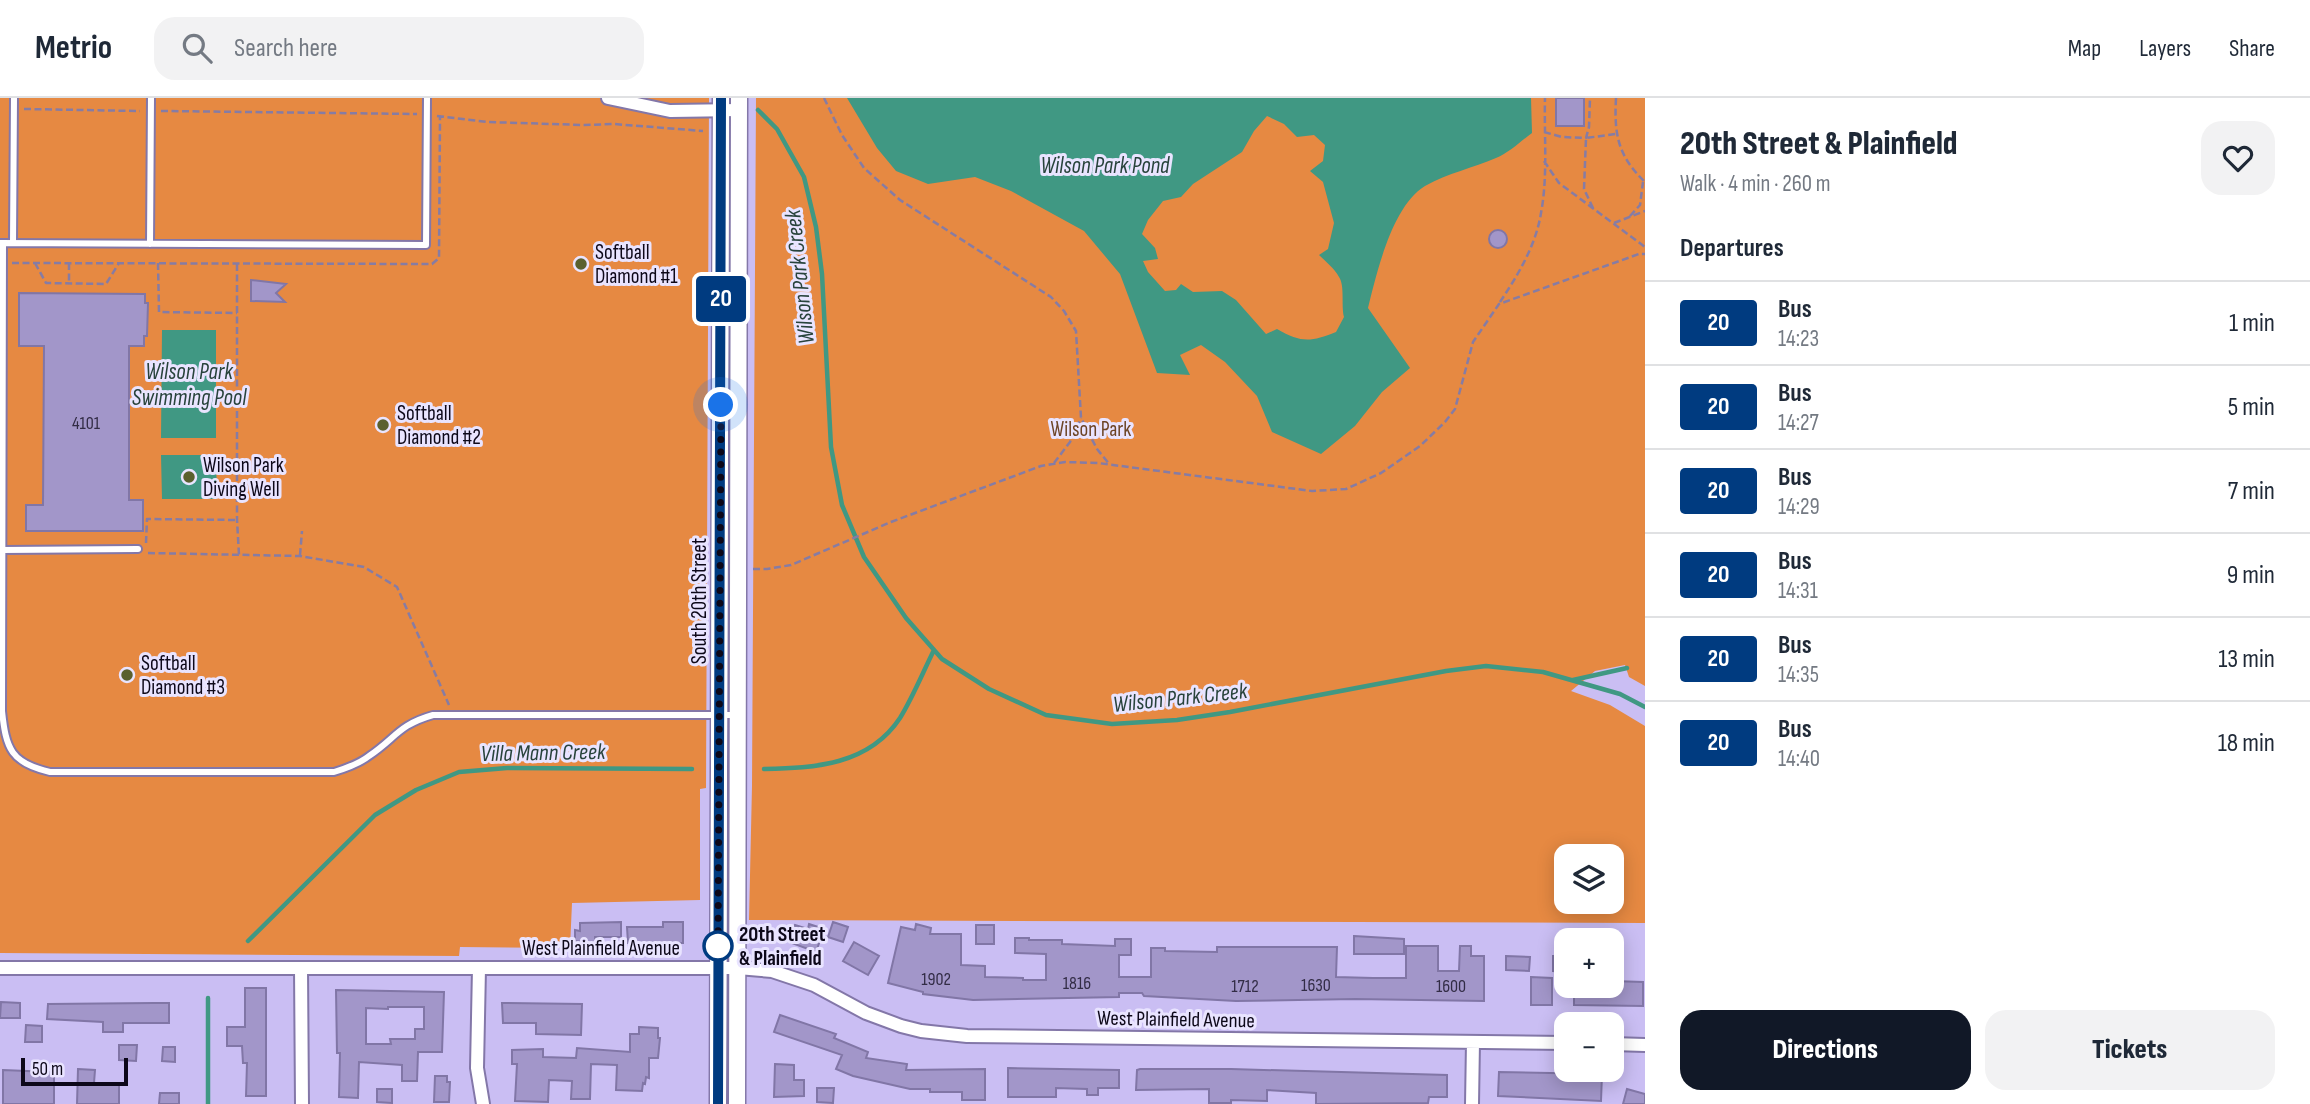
<!DOCTYPE html>
<meta charset="utf-8">
<style>
body{margin:0;font-family:"Sofia Sans Condensed",sans-serif;background:#f2f2f3;color:#1f2937;height:100vh;display:flex;flex-direction:column;font-size:26px;white-space:nowrap}
*{box-sizing:border-box;margin:0}
p{font-size:23px;color:#747a83}
.icon{flex:none;width:38px;height:38px;fill:none;stroke:currentColor;stroke-width:2;stroke-linecap:round;stroke-linejoin:round}
.map{position:relative;flex:1;overflow:hidden}
.drawer{display:flex;flex-direction:column;background:#fff;width:665px}
.drawer>*{flex:none}
.badge{padding:0 14px;border-radius:5px;font-size:24px;line-height:46px}
.buttons{position:absolute;left:1554px;top:746px;display:grid;gap:14px}
.buttons a{display:grid;place-items:center;width:70px;height:70px;border-radius:14px;background:#fff;box-shadow:0 4px 18px #0003;font-size:35px}
.scale{position:absolute;left:21px;bottom:18px;width:107px;box-sizing:border-box;padding-left:7px;border:4px solid #0d0819;border-top:0;font-size:19px;line-height:24px;white-space:nowrap;color:#0d0819;-webkit-text-stroke:5px #e9e4ff;paint-order:stroke}
.you{position:absolute;width:35px;height:35px;margin:-18px;border:5px solid #fff;border-radius:50%;background:#1a73e8;box-shadow:0 0 0 10px #1a73e833}
.map>.badge{position:absolute;translate:-50% -50%;box-shadow:0 0 0 4px #fff}
h2{padding:0 35px;font-size:26px;line-height:63px}
.round{display:grid;place-items:center;flex:none;width:74px;height:74px;border-radius:21px;background:#f2f2f3}
.head{display:flex;align-items:center;justify-content:space-between;height:119px;padding:0 35px}
h1{font-size:33px;font-weight:800;line-height:52px}
.action{display:flex;gap:14px;margin-top:auto;padding:14px 35px}
.action a{flex:1;height:80px;border-radius:21px;background:#111827;color:#fff;font-size:28px;font-weight:800;line-height:80px;text-align:center}
.action a+a{background:#f2f2f3;color:#1f2937}
ul{padding:0;list-style:none}
li{display:flex;align-items:center;gap:21px;height:84px;padding:0 35px;border-top:2px solid #e0e1e3}
li div{flex:1}
li b{display:block;font-size:26px}
li em{font-style:normal}
li .badge{min-width:77px;font-weight:700;text-align:center}
header{display:flex;align-items:center;gap:42px;box-sizing:border-box;height:98px;padding:0 35px;background:#fff;border-bottom:2px solid #e0e1e3}
header strong{font-size:33px}
nav{display:flex;gap:38px;margin-inline-start:auto;font-size:24px}
.search{width:490px;height:63px;background:#f2f2f3;display:flex;align-items:center;gap:18px;box-sizing:border-box;padding:0 24px;border-radius:21px;color:#747a83;font-size:26px}
main{display:flex;flex:1;min-height:0}
.map>svg:first-child{display:block}
</style>
<header>
<strong>Metrio</strong>
<div class="search"><svg class="icon" aria-label="search" viewBox="0 0 24 24"><circle cx="10" cy="10" r="6"/><path d="M15 15l6 6"/></svg>Search here</div>
<nav><a>Map</a><a>Layers</a><a>Share</a></nav>
</header>
<main>
<div class="map">
<svg width="1645" height="1006" viewBox="0 0 1645 1006">
<rect width="100%" height="100%" fill="#cabef3"/>
<path fill="#e68942" fill-rule="evenodd" d="M0,0H709L706,690L700,691V802L572,805L570,850L460,849L459,858L0,855Z
M756,0H1645V588L1629,579L1625,567L1595,573L1571,593L1610,607L1645,628V825L749,822L752,688ZM1566,758H1612V803H1566Z"/>
<path fill="#409883" fill-rule="evenodd" d="M847,0H1531L1532,35C1521,43 1509,55 1496,60C1473,70 1448,75 1425,88C1392,108 1377,174 1368,210L1410,270L1382,294L1355,328L1321,356L1272,334L1257,298L1225,264L1201,247L1180,257L1190,277L1157,275L1120,176L1084,133L1011,93L975,79L928,86L896,73L877,50ZM1267,18L1284,26L1297,39L1314,37L1325,47L1323,63L1310,73L1323,84L1334,125L1328,151L1319,157C1325,163 1335,171 1339,179C1345,188 1341,207 1344,219L1336,234C1311,244 1301,245 1277,231L1266,236L1236,202L1222,193L1193,194L1181,186L1176,192L1165,193L1148,174L1143,163L1158,161L1155,150L1142,136L1148,122L1163,103L1181,99L1193,86L1242,54L1254,33Z
M162,232H216V340H161Z
M161,357H216L217,401H162Z"/>
<g fill="none" stroke-linecap="round" stroke-linejoin="round">
<path stroke="#409883" stroke-width="4.5" d="M758,12L777,31L804,79L816,129L822,176L831,349L842,407L864,459L906,520L942,561L989,591L1046,617L1112,626L1177,622L1230,614L1446,573L1486,568L1543,574L1620,596L1645,609
M1573,582L1627,570
M764,671C815,670 869,667 900,620C913,599 923,574 934,552
M248,843L375,717L416,692L459,674L507,670L692,671
M208,1006V900"/>
</g>
<path fill="#a296c9" stroke="#8176a6" stroke-width="2" fill-rule="evenodd" d="M1556,0H1584V28H1556Z
M1489 141a9 9 0 1 1 18 0a9 9 0 1 1-18 0Z
M251,182L286,186L276,195L285,204L251,203Z
M19,195L145,196V205H148L147,238H144V248H129V402H143V433H26V407H43L44,248H19Z
M621,824V839H595V846L575,843V832L580,833V825Z
M663,824H683V845H675V849H662V845H628L627,829H663Z
M833,824L848,829L843,844L828,839Z
M809,826L824,831L816,854L789,844L795,827L808,831Z
M916,826L931,830L930,836H961V867L985,868V879L1023,880V882H1046V856L1015,855V840H1029V842H1062V846L1115,848V841H1131V857H1119V879H1151V850H1165V853L1217,854V849H1337L1336,879L1373,880H1406V848H1438V873H1459L1460,848H1471V858H1484V903L1355,901L1236,903L1144,898L1142,895H1119V899L973,902L923,896V894L888,885L901,829L915,832Z
M976,827H994V846H976Z
M1354,838L1404,841V856H1354Z
M854,844L879,858L868,877L843,863Z
M1506,858L1530,859L1529,873L1506,872Z
M1553,858H1566V874L1553,873Z
M1531,879L1552,880V907H1531Z
M1612,883L1643,884V908L1574,907V887H1612Z
M245,890H266V998H246L247,965H243L242,948H227V929H245Z
M336,892L444,894L442,954H418L417,983H402V967L359,964L358,1000L339,999L340,955H337ZM388,909H424V931H415V941H390L391,946H366V910L388,911Z
M1,904L20,905V920H0Z
M153,905H169V925H123V934H103V924L47,921L48,906Z
M502,905L582,906L581,937L536,936V925H503Z
M780,917L836,936L834,940L868,954L866,960L907,966L906,972L985,971V1002H962V994H930V991H910L853,978L836,971L842,957L774,934Z
M26,927L42,928V944H25Z
M639,929L658,930V940H660L658,960H649V980L646,979L645,986L643,985L642,993L616,992L617,967L591,966L590,1001H571L572,983L549,982L548,1004L515,1003L517,966H512V952L543,951V959L576,960L577,950L630,954V936H639Z
M119,947H137L136,963L119,962Z
M163,949H175V964L162,963Z
M775,966L794,967V982H804V998L774,999Z
M1008,970L1119,972V990H1098V997H1087V991L1056,990V999H1008Z
M78,971L95,972L94,985L119,986V1006H77Z
M1231,971L1447,977V999H1429L1428,1005L1316,1006V995L1267,992V1003L1231,1002V1005H1209V991L1136,992L1137,972L1140,971Z
M3,972L50,974V977H54V1006H3Z
M1499,974L1602,976L1601,1003L1498,998Z
M435,978H447V984H450L449,1004H434Z
M817,990H834L833,1005L817,1004Z
M377,991H392V1005L377,1004Z
M1627,991L1645,996V1006H1623Z
M160,995H179V1006H159Z"/>
<g fill="none" stroke-linecap="round" stroke-linejoin="round">
<g stroke="#8377a8" stroke-width="10">
<path id="service" d="M0,145L426,147L427,0
M3,145L2,613C6,651 11,665 50,674H334C347,670 359,666 369,658C396,640 398,627 433,617H737
M13,145L14,0
M150,146L151,0
M2,452L138,451"/>
</g>
<g stroke="#8377a8" stroke-width="16">
<path id="minor" d="M608,0L670,13L739,12
M0,870H738L772,873L814,887L866,915L901,928L921,933L967,938L1566,945
M301,870L302,1006
M479,870L477,970L483,1006
M1612,946L1645,947
M1472,1006L1473,944"/>
</g>
<g stroke="#8377a8" stroke-width="19">
<path id="tertiary" d="M718,1006L721,0
M737,1006L739,0"/>
</g>
<path stroke="#867ca4" stroke-width="2.5" stroke-dasharray="7 3.5" stroke-linecap="butt" d="M824,0L842,37L864,70L900,102L1051,199L1064,213L1076,233L1081,320L1097,351L1110,367
M1616,0C1614,37 1618,58 1645,84
M24,11L140,13
M161,13L417,16
M437,18L487,24L584,27L614,26L703,33
M1544,34L1562,39L1586,40L1589,29L1590,0
M1544,63L1559,85L1645,149
M1593,110L1584,91L1586,40L1616,36
M1630,118L1640,107L1643,84
M1614,125L1645,113
M12,165L432,166L439,160L440,19
M35,165L46,185L106,186L119,165
M69,165V186
M158,165L159,214L237,215
M237,166V422L239,457
M1500,204C1518,177 1536,147 1541,115C1548,78 1544,38 1545,0
M1054,365L1070,344L1081,320
M146,445L147,421L237,422
M148,455L300,458L364,469L397,489L449,607
M300,457L302,433
M753,471H767L791,467L891,424L1041,368L1065,364L1098,365L1312,393L1346,391L1381,375L1420,348L1445,324L1455,311L1473,244L1499,206L1639,156H1645"/>
<use href="#service" stroke="#fff" stroke-width="6"/>
<use href="#minor" stroke="#fff" stroke-width="12"/>
<use href="#tertiary" stroke="#fff" stroke-width="16"/>
</g>
<g fill="none" stroke-linecap="round" stroke-linejoin="round">
<g stroke="#fff" stroke-width="16">
<path id="line" d="M718,1006L721,0"/>
</g>
<use href="#line" stroke="#003b80" stroke-width="10"/>
<path stroke="#0d0819" stroke-width="7" stroke-dasharray="0 12.6" d="M718,848V853L721,307"/>
</g>
<g fill="#5a602e" stroke="#e9e4ff" stroke-width="2.5">
<circle cx="581" cy="166" r="7"/>
<circle cx="383" cy="327" r="7"/>
<circle cx="189" cy="379" r="7"/>
<circle cx="127" cy="577" r="7"/>
</g>
<circle fill="#fff" stroke="#003b80" stroke-width="3.5" cx="718" cy="848" r="14"/>
<g text-anchor="middle" stroke-width="6" stroke-linejoin="round" paint-order="stroke">
<g font-size="18" fill="#322c45">
<text x="86" y="331">4101</text>
<text x="936" y="887">1902</text>
<text x="1077" y="891">1816</text>
<text x="1316" y="893">1630</text>
<text x="1245" y="894">1712</text>
<text x="1451" y="894">1600</text>
</g>
<g font-size="21" fill="#0d0819" stroke="#e9e4ff" text-anchor="start">
<text x="595" y="161">Softball<tspan x="595" dy="24">Diamond #1</tspan></text>
<text x="397" y="322">Softball<tspan x="397" dy="24">Diamond #2</tspan></text>
<text x="203" y="374">Wilson Park<tspan x="203" dy="24">Diving Well</tspan></text>
<text x="141" y="572">Softball<tspan x="141" dy="24">Diamond #3</tspan></text>
</g>
<g font-size="21" fill="#6d4426" stroke="#e9e4ff">
<text x="1091" y="338">Wilson Park</text>
</g>
<g font-size="21" fill="#0d0819" stroke="#e9e4ff">
<text transform="translate(699 503) rotate(-90)" y="7">South 20th Street</text>
<text x="601" y="857">West Plainfield Avenue</text>
<text transform="translate(1176 921) rotate(1)" y="7">West Plainfield Avenue</text>
</g>
<g font-size="21" font-weight="bold" fill="#0d0819" stroke="#e9e4ff" text-anchor="start">
<text x="739" y="843">20th Street<tspan x="739" dy="24">&amp; Plainfield</tspan></text>
</g>
<g font-size="23" font-style="italic" fill="#28433c" stroke="#e9e4ff">
<text x="1105" y="75">Wilson Park Pond</text>
<text transform="translate(799 179) rotate(-96)" y="8">Wilson Park Creek</text>
<text x="189" y="281">Wilson Park<tspan x="189" dy="26">Swimming Pool</tspan></text>
<text transform="translate(1180 599) rotate(-6)" y="8">Wilson Park Creek</text>
<text transform="translate(543 654) rotate(-1)" y="8">Villa Mann Creek</text>
</g>
</g>
</svg>
<div class="buttons">
<a><svg class="icon" aria-label="layers" viewBox="0 0 24 24"><path d="M12 4l9 5-9 5-9-5zM3 14l9 5 9-5"/></svg></a>
<a>+</a>
<a>−</a>
</div>
<div class="scale">50 m</div>
<div class="you" style="left:721px;top:307px"></div>
<b class="badge" style="left:721px;top:201px;background:#003b80;color:#fff">20</b>
</div>
<section class="drawer">
<div class="head"><div><h1>20th Street &amp; Plainfield</h1><p>Walk · 4 min · 260 m</p></div><a class="round"><svg class="icon" aria-label="heart" viewBox="0 0 24 24"><path d="M12 20l-8-8c-3-5 5-10 8-4 3-6 11-1 8 4z"/></svg></a></div>
<h2>Departures</h2>
<ul>
<li><span class="badge" style="background:#003b80;color:#fff">20</span><div><b>Bus</b><p>14:23</p></div><em>1 min</em></li>
<li><span class="badge" style="background:#003b80;color:#fff">20</span><div><b>Bus</b><p>14:27</p></div><em>5 min</em></li>
<li><span class="badge" style="background:#003b80;color:#fff">20</span><div><b>Bus</b><p>14:29</p></div><em>7 min</em></li>
<li><span class="badge" style="background:#003b80;color:#fff">20</span><div><b>Bus</b><p>14:31</p></div><em>9 min</em></li>
<li><span class="badge" style="background:#003b80;color:#fff">20</span><div><b>Bus</b><p>14:35</p></div><em>13 min</em></li>
<li><span class="badge" style="background:#003b80;color:#fff">20</span><div><b>Bus</b><p>14:40</p></div><em>18 min</em></li>
</ul>
<div class="action"><a>Directions</a><a>Tickets</a></div>
</section>
</main>
